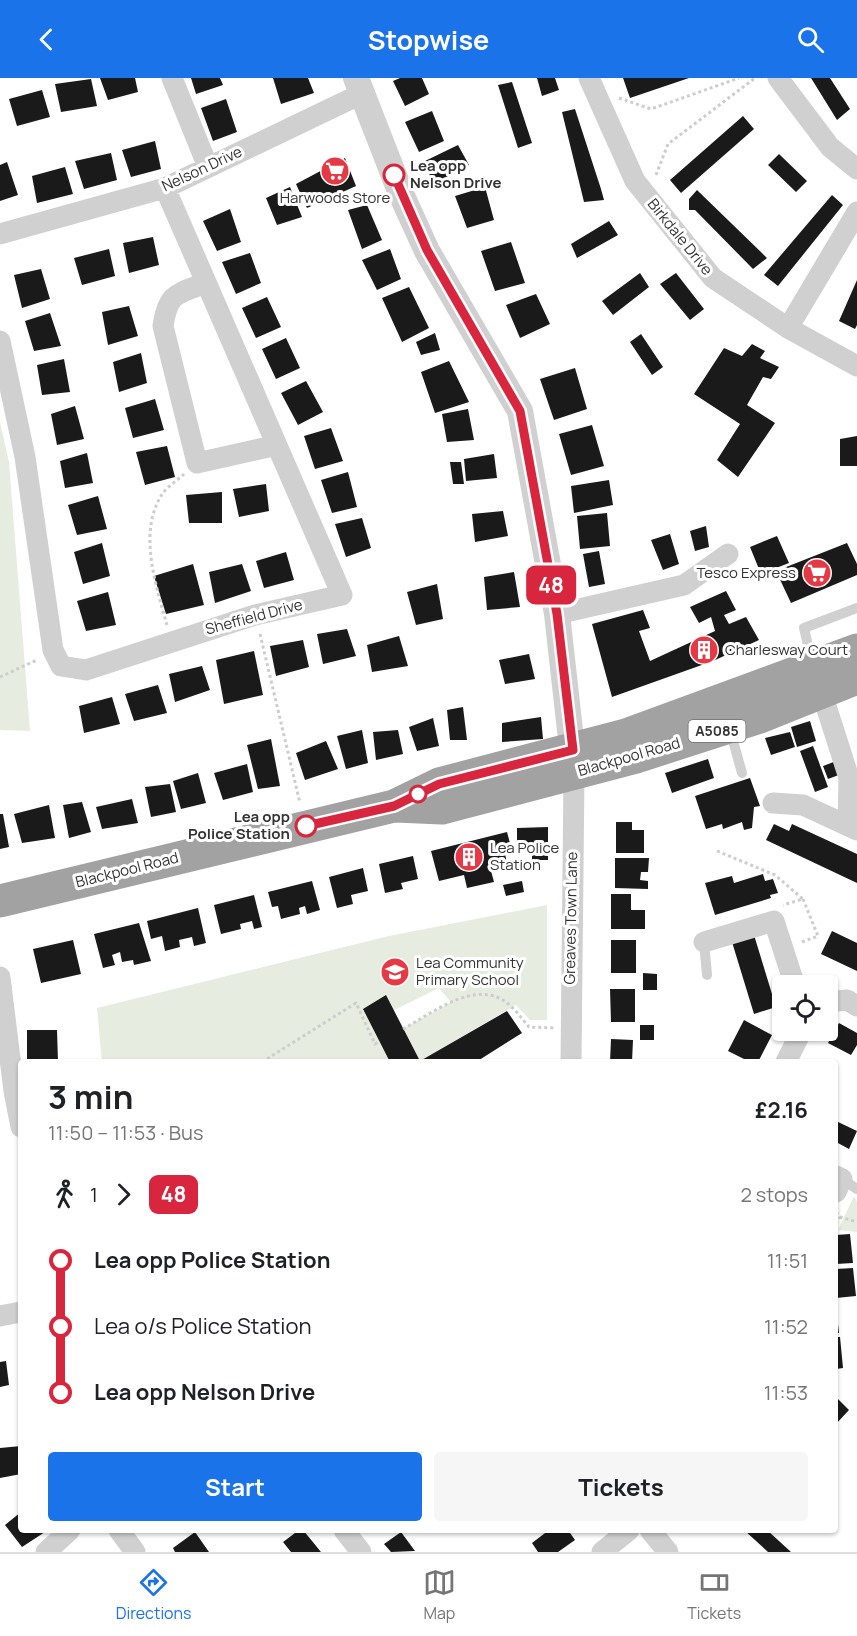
<!DOCTYPE html>
<meta charset="utf-8">
<style>
body{margin:0;font-family:Manrope,sans-serif;background:#f6f6f6;color:#202124;height:100vh;display:flex;flex-direction:column;font-size:22px;white-space:nowrap}
*{box-sizing:border-box;margin:0}
p{font-size:20px;color:#757577}
.icon{flex:none;width:33px;height:33px;fill:none;stroke:currentColor;stroke-width:2;stroke-linecap:round;stroke-linejoin:round}
.map{position:relative;flex:1;overflow:hidden}
.panel{position:absolute;left:18px;top:981px;width:820px;height:474px;display:flex;flex-direction:column;background:#fff;border-radius:6px;box-shadow:0 2px 4px #0004}
.panel>*{flex:none}
.badge{padding:0 12px;border-radius:9px;font-size:21px;line-height:39px}
.tools{position:absolute;left:772px;top:897px;display:grid;gap:12px}
.tools a{display:grid;place-items:center;width:66px;height:66px;border-radius:6px;background:#fff;box-shadow:0 2px 4px #0004;font-size:30px}
.map>.badge{position:absolute;translate:-50% -50%;box-shadow:0 0 0 3px #fff}
.legs{display:flex;align-items:center;gap:9px;height:66px;padding:0 30px;font-size:20px}
.legs p{margin-inline-start:auto}
.overview{display:flex;align-items:center;justify-content:space-between;height:102px;padding:0 30px}
h1{font-size:33px;font-weight:700;line-height:45px}
.button{display:flex;gap:12px;margin-top:auto;padding:12px 30px}
.button a{flex:1;height:69px;border-radius:6px;background:#1a73e8;color:#fff;font-size:24px;font-weight:700;line-height:69px;text-align:center}
.button a+a{background:#f6f6f6;color:#202124}
ul{padding:0 30px;list-style:none}
li{display:flex;align-items:center;gap:21px;height:66px;font-size:22px}
li i{display:grid;place-items:center;width:9px;height:100%;margin:0 8px;background:currentColor}
li i::after{content:'';width:15px;height:15px;margin:-8px;border:4px solid;border-radius:50%;background:#fff}
li p{margin-inline-start:auto}
li:first-child i{background:linear-gradient(#0000 50%,currentColor 0)}
li:last-child i{background:linear-gradient(currentColor 50%,#0000 0)}
header{display:flex;justify-content:space-between;align-items:center;height:78px;padding:0 30px;background:#1a73e8;color:#fff;font-size:27px;font-weight:700}
.tab-bar{display:flex;justify-content:space-around;align-items:center;height:84px;border-top:2px solid #e0e0e0;background:#fff;font-size:16px;color:#757577}
.tab-bar a{display:grid;justify-items:center;gap:3px}
.tab-bar .active{color:#1a73e8}
.map>svg:first-child{display:block}
</style>
<header><svg class="icon" aria-label="back" viewBox="0 0 24 24"><path d="M15 5l-7 7 7 7"/></svg>Stopwise<svg class="icon" aria-label="search" viewBox="0 0 24 24"><circle cx="10" cy="10" r="6"/><path d="M15 15l6 6"/></svg></header>
<div class="map">
<svg width="857" height="1474" viewBox="0 0 857 1474">
<rect width="100%" height="100%" fill="#fff"/>
<path fill="#e6ecdf" d="M0,344L9,384L30,653L0,652Z
M547,827V942H530L516,927L420,983L403,951L451,924L439,910L394,932L364,931L390,984H102L97,930L389,858Z
M854,1118L857,1124V1154L838,1152Z"/>
<path fill="#1a1a1a" d="M100,0H135L138,14L108,22Z
M191,0H220L223,7L196,16Z
M273,0H308L314,15L281,26Z
M400,0H422L429,16L405,28L393,3Z
M537,0H555L559,12L542,18Z
M623,0H689L630,20Z
M811,0H830L850,31L837,42Z
M91,1L97,28L61,34L55,6Z
M512,4L532,65L518,70L498,7Z
M42,12L50,39L17,48L9,21Z
M226,21L237,54L213,63L201,30Z
M575,31L601,111L604,122L584,124L562,34Z
M432,33L444,63L419,74L405,44Z
M743,38L754,51L681,115L670,102Z
M155,63L161,91L131,99L122,72Z
M458,67L469,87L433,107L425,83Z
M111,75L117,102L84,111L75,83Z
M779,76L807,103L796,114L768,87Z
M345,80L356,108L307,130L296,106Z
M7,84L18,117L0,123V87Z
M65,89L73,116L37,125L32,98Z
M290,109L302,139L277,147L266,120Z
M485,109L494,142L467,150L455,118Z
M697,112L767,180L753,191L695,132H689V121Z
M832,117L843,127L778,208L764,197Z
M367,127L382,162L362,171L348,132Z
M230,131L241,164L217,173L203,143Z
M609,143L618,157L577,180L571,166Z
M153,159L159,187L129,195L123,165Z
M511,164L525,205L495,213L481,173Z
M109,171L115,198L82,207L74,180Z
M390,171L401,201L377,212L362,182Z
M250,175L261,205L236,216L222,184Z
M41,191L50,221L22,230L14,197Z
M640,195L649,209L613,237L602,223Z
M676,195L704,231L690,242L660,206Z
M857,202V247L855,251L839,243Z
M409,209L429,250L402,264L382,220Z
M536,216L550,246L520,260L506,227Z
M267,219L281,249L256,260L242,230Z
M129,228L138,258L108,267L102,234Z
M50,235L61,268L34,273L25,243Z
M435,255L440,272L421,277L416,264Z
M641,256L663,289L652,297L630,264Z
M286,260L300,290L276,301L262,271Z
M752,266L765,273L760,280L779,289L771,301L763,299L747,327L775,345L738,399L717,382L740,346L694,316L724,270L742,278Z
M141,275L147,305L119,314L113,284Z
M64,281L70,314L42,317L37,287Z
M449,283L469,324L435,335L421,294Z
M575,290L587,331L554,342L540,301Z
M306,303L323,334L298,347L281,315Z
M155,321L164,352L133,360L125,330Z
M75,328L84,361L57,367L51,336Z
M468,331L474,362L447,364L442,336Z
M592,347L604,388L571,397L559,356Z
M331,350L343,383L315,391L304,358Z
M857,358V388H840V361Z
M167,368L175,399L145,407L136,374Z
M87,375L93,405L65,410L60,383Z
M494,376L497,400L466,403L464,381Z
M450,384H461L464,406H453Z
M348,394L357,429L332,435L321,402Z
M609,402L613,427L574,435L571,408Z
M266,406L269,433L239,439L233,411Z
M222,414V445H189L186,417Z
M98,418L107,451L77,457L68,427Z
M503,433L508,458L475,464L472,436Z
M607,435L610,468L580,471L577,438Z
M362,440L371,470L346,479L335,446Z
M706,448L709,469L695,473L690,453Z
M670,456L679,486L663,492L651,462Z
M777,458L789,485L761,496L750,469Z
M102,465L110,498L83,506L74,474Z
M847,465L857,486V497L791,525L776,493Z
M599,473L605,506L589,509L583,476Z
M286,474L294,502L264,510L256,483Z
M193,486L204,527L166,536L154,498Z
M242,486L251,513L215,525L209,494Z
M514,494L520,529L487,532L484,499Z
M437,506L443,541L416,547L407,514Z
M726,513L736,532L724,537L729,546L746,539L759,562L713,583L612,619L592,546L643,532L650,550L639,553L650,583L715,553L711,539L699,545L690,529Z
M108,514L116,547L86,553L77,523Z
M347,551L356,578L323,586L317,556Z
M399,558L408,588L372,594L367,567Z
M303,562L309,589L276,598L270,568Z
M254,573L263,617L224,626L216,582Z
M529,576L535,601L505,606L499,582Z
M202,588L210,612L175,624L169,596Z
M158,607L167,635L134,643L125,616Z
M112,619L120,646L84,655L79,628Z
M463,629L467,662H450L447,632Z
M541,639L543,661L502,664V645Z
M433,640L439,668L417,673L409,649Z
M810,643L816,663L797,669L791,649Z
M362,652L368,685L346,691L337,658Z
M398,652L403,676L376,682L373,654Z
M790,654L795,669L771,677L765,660Z
M271,661L280,708L258,711L247,667Z
M326,663L338,691L305,702L296,675Z
M813,668L828,709L815,714L800,673Z
M708,681L714,700L672,715L665,695Z
M839,682L844,695L828,701L823,688Z
M247,686L253,714L223,722L214,695Z
M198,695L206,725L181,731L173,703Z
M750,700L760,728L754,729L752,750L744,752L742,744L723,751L722,746L706,751L695,718Z
M170,706L176,734L151,739L145,709Z
M132,721L138,745L102,751L96,729Z
M82,724L91,754L69,760L63,727Z
M49,727L55,760L22,765L14,736Z
M0,736H3L9,769L0,771Z
M616,744H632V752H644V775H616Z
M774,746L789,753L792,746L857,776V805L766,762Z
M548,749V782H532V766L517,767V750Z
M507,754L511,769L504,771L507,785L490,789L494,804L467,810L464,797L439,803L431,773Z
M413,778L418,801L401,805L403,811L385,815L379,786Z
M615,780H649L648,794H641L640,802L648,803V811L615,810Z
M363,790L368,813L351,817L353,826L337,830L329,799Z
M763,796L765,803L773,801L778,815L770,817L771,820L715,837L705,805L732,798L734,805Z
M312,803L320,832L307,836L305,828L299,830L300,836L281,841L278,828L272,829L268,814Z
M522,803L524,814L506,818L503,807Z
M611,816H631V832H645V851H611Z
M254,817L262,849L254,851L252,843L240,846L241,851L221,856L214,827Z
M198,830L206,865L194,868L192,859L179,862L180,869L165,873L162,858L151,861L147,843Z
M139,845L151,883L134,887L133,882L122,884L120,874L112,877L115,887L103,890L94,856Z
M832,853L857,865V893L821,876Z
M754,857L776,929L754,936L732,864Z
M73,862L81,896L41,905L33,871Z
M611,862H636V895H611Z
M643,895L657,896V912H643Z
M610,911H635V944H611Z
M386,917L420,983L507,933L522,955L476,984H390L363,931Z
M744,942L772,957L758,984H750L728,973Z
M839,945L857,955V967L851,977L828,965Z
M640,947H654V962H640Z
M27,952H57L58,984H27Z
M611,961L633,962L632,984H610Z
M836,1043L857,1053L849,1071L836,1064Z
M850,1156L853,1185L836,1186V1157Z
M853,1190L856,1218L836,1220V1191Z
M836,1229L839,1255H836Z
M836,1259H840L843,1290L836,1291Z
M6,1283L9,1307L0,1309V1284Z
M836,1319L849,1332L836,1346Z
M21,1368V1396L0,1400V1370Z
M21,1434V1452H48L22,1469L5,1447Z
M299,1452H303L321,1474H291L283,1464Z
M549,1452H568L575,1462L558,1474H538L532,1465Z
M744,1452H767L791,1474H768Z
M195,1454L209,1474H175L173,1470Z
M401,1454L415,1473L391,1474L384,1466Z"/>
<g fill="none" stroke-linecap="round" stroke-linejoin="round">
<path stroke="#cdcdcd" stroke-width="3" stroke-dasharray="3 3" stroke-linecap="butt" d="M619,20L651,31L739,0
M656,97L668,66L755,0
M167,547C156,508 137,452 163,415C168,408 178,402 184,396
M260,556L300,725
M0,599L37,582
M717,773L775,797L803,821L783,827
M802,864L818,858L803,821
M403,951C431,936 475,900 507,925C515,931 522,941 529,949L554,950
M262,984L356,925L375,966L380,963
M836,1134L840,1139L857,1144
M836,1146L840,1139"/>
<path stroke="#d0d0d0" stroke-width="10" d="M812,585L804,550L857,530
M730,652L742,695
M704,864L707,897
M842,1101L857,1111"/>
<path stroke="#d0d0d0" stroke-width="21" d="M172,0L208,89
M589,0L635,103L713,200L788,250L857,288
M778,0L830,69L857,91
M0,156L165,110L361,16
M206,205C176,216 168,215 163,248L197,385L277,367
M788,250L857,134
M0,263L25,379L53,572L61,588L86,592L255,537L342,517L165,110
M557,536L684,507L728,476
M818,603L849,700L848,747
M773,725L803,727L857,752
M704,864L774,843L795,908
M0,899L14,1013L21,1049
M828,924L847,922L857,928
M571,984L574,696
M786,984L802,952
M836,1098L842,1101L836,1114
M0,1238L21,1234
M119,1452L135,1474
M344,1452L361,1474
M650,1452L668,1474
M46,1474L70,1452
M602,1474L629,1452"/>
<path stroke="#d0d0d0" stroke-width="26" d="M356,0L402,118L427,173L520,333L557,536L574,688"/>
<path stroke="#a2a2a2" stroke-width="33" d="M396,728L442,730L636,679L760,639L857,600
M0,823L394,728L439,706L626,657L857,572"/>
</g>
<g fill="none" stroke-linecap="round" stroke-linejoin="round">
<g stroke="#fff" stroke-width="14">
<path id="line-1" d="M306,748L394,728L439,706L573,672L557,536L520,333L427,172L394,97"/>
</g>
<use href="#line-1" stroke="#d7263d" stroke-width="9"/>
</g>
<defs>
<g id="supermarket-disc" transform="scale(1.5)"><circle r="9.5" fill="#e63946" stroke="#fff"/><path d="M-6-5.5h2.5l.6 2H6L4.5 2H-2.5L-4.4-4H-6ZM-1.5 3.2a1.3 1.3 0 1 0 .1 0ZM3 3.2a1.3 1.3 0 1 0 .1 0Z" fill="#fff"/></g>
<g id="building-disc" transform="scale(1.5)"><circle r="9.5" fill="#e63946" stroke="#fff"/><path d="M-4-6H4V6H1V3H-1V6H-4ZM-2.5-4.3h1.7v1.8h-1.7ZM.8-4.3h1.7v1.8H.8ZM-2.5-1h1.7V.8h-1.7ZM.8-1h1.7V.8H.8Z" fill="#fff"/></g>
<g id="school-disc" transform="scale(1.5)"><circle r="9.5" fill="#e63946" stroke="#fff"/><path d="M0-5L7-2L0 1L-7-2ZM-4 1L0 2.5L4 1V4Q0 6-4 4Z" fill="#fff"/></g>
</defs>
<g fill-rule="evenodd">
<use href="#supermarket-disc" x="335" y="93"/>
<use href="#supermarket-disc" x="817" y="495"/>
<use href="#building-disc" x="704" y="572"/>
<use href="#building-disc" x="469" y="779"/>
<use href="#school-disc" x="395" y="894"/>
</g>
<g fill="#fff" stroke="#d7263d" stroke-width="3">
<circle cx="394" cy="97" r="10"/>
<circle cx="418" cy="716" r="8"/>
<circle cx="306" cy="748" r="10"/>
</g>
<g text-anchor="middle" stroke-width="6" stroke-linejoin="round" paint-order="stroke">
<rect fill="#fff" stroke="#707070" stroke-width="1.5" x="688.5" y="642" width="57" height="22" rx="4.5"/>
<g font-size="14" font-weight="bold" fill="#333">
<text x="717" y="658">A5085</text>
</g>
<g font-size="15" font-weight="bold" fill="#333" stroke="#fff" text-anchor="start">
<text x="410" y="93">Lea opp<tspan x="410" dy="17">Nelson Drive</tspan></text>
<text x="290" y="744" text-anchor="end">Lea opp<tspan x="290" dy="17">Police Station</tspan></text>
</g>
<g font-size="15" fill="#333" stroke="#fff">
<text transform="translate(202 91) rotate(-25)" y="5">Nelson Drive</text>
<text transform="translate(680 159) rotate(51)" y="5">Birkdale Drive</text>
<text transform="translate(254 539) rotate(-15)" y="5">Sheffield Drive</text>
<text transform="translate(629 679) rotate(-16)" y="5">Blackpool Road</text>
<text transform="translate(127 792) rotate(-14)" y="5">Blackpool Road</text>
<text transform="translate(571 840) rotate(-89)" y="5">Greaves Town Lane</text>
</g>
<g font-size="15" fill="#333" stroke="#fff" text-anchor="start">
<text x="335" y="125" text-anchor="middle">Harwoods Store</text>
<text x="796" y="500" text-anchor="end">Tesco Express</text>
<text x="725" y="577">Charlesway Court</text>
<text x="490" y="775">Lea Police<tspan x="490" dy="17">Station</tspan></text>
<text x="416" y="890">Lea Community<tspan x="416" dy="17">Primary School</tspan></text>
</g>
</g>
</svg>
<div class="tools">
<a><svg class="icon" aria-label="locate" viewBox="0 0 24 24"><circle cx="12" cy="12" r="6"/><path d="M12 2v4M12 18v4M2 12h4M18 12h4"/></svg></a>
</div>
<b class="badge" style="left:551px;top:507px;background:#d7263d;color:#fff">48</b>
<section class="panel">
<div class="overview"><div><h1>3 min</h1><p>11:50 – 11:53 · Bus</p></div><b>£2.16</b></div>
<div class="legs"><svg class="icon" aria-label="walk" viewBox="0 0 24 24"><circle cx="13" cy="4" r="2"/><path d="M13 8l-2 6 4 7M11 14l-3 7M7 12l3-4h3l4 4"/></svg>1<svg class="icon" aria-label="forward" viewBox="0 0 24 24"><path d="M9 5l7 7-7 7"/></svg><b class="badge" style="background:#d7263d;color:#fff">48</b><p>2 stops</p></div>
<ul>
<li><i style="color:#d7263d"></i><b>Lea opp Police Station</b><p>11:51</p></li>
<li><i style="color:#d7263d"></i><span>Lea o/s Police Station</span><p>11:52</p></li>
<li><i style="color:#d7263d"></i><b>Lea opp Nelson Drive</b><p>11:53</p></li>
</ul>
<div class="button"><a>Start</a><a>Tickets</a></div>
</section>
</div>
<nav class="tab-bar">
<a class="active"><svg class="icon" aria-label="directions" viewBox="0 0 24 24"><path d="M12 3l9 9-9 9-9-9zM9 14v-3h6M13 9l2 2-2 2"/></svg>Directions</a>
<a><svg class="icon" aria-label="map" viewBox="0 0 24 24"><path d="M3 6l6-2 6 2 6-2v14l-6 2-6-2-6 2zM9 4v14M15 6v14"/></svg>Map</a>
<a><svg class="icon" aria-label="tickets" viewBox="0 0 24 24"><path d="M3 7h18v10H3zM15 7v10"/></svg>Tickets</a>
</nav>
